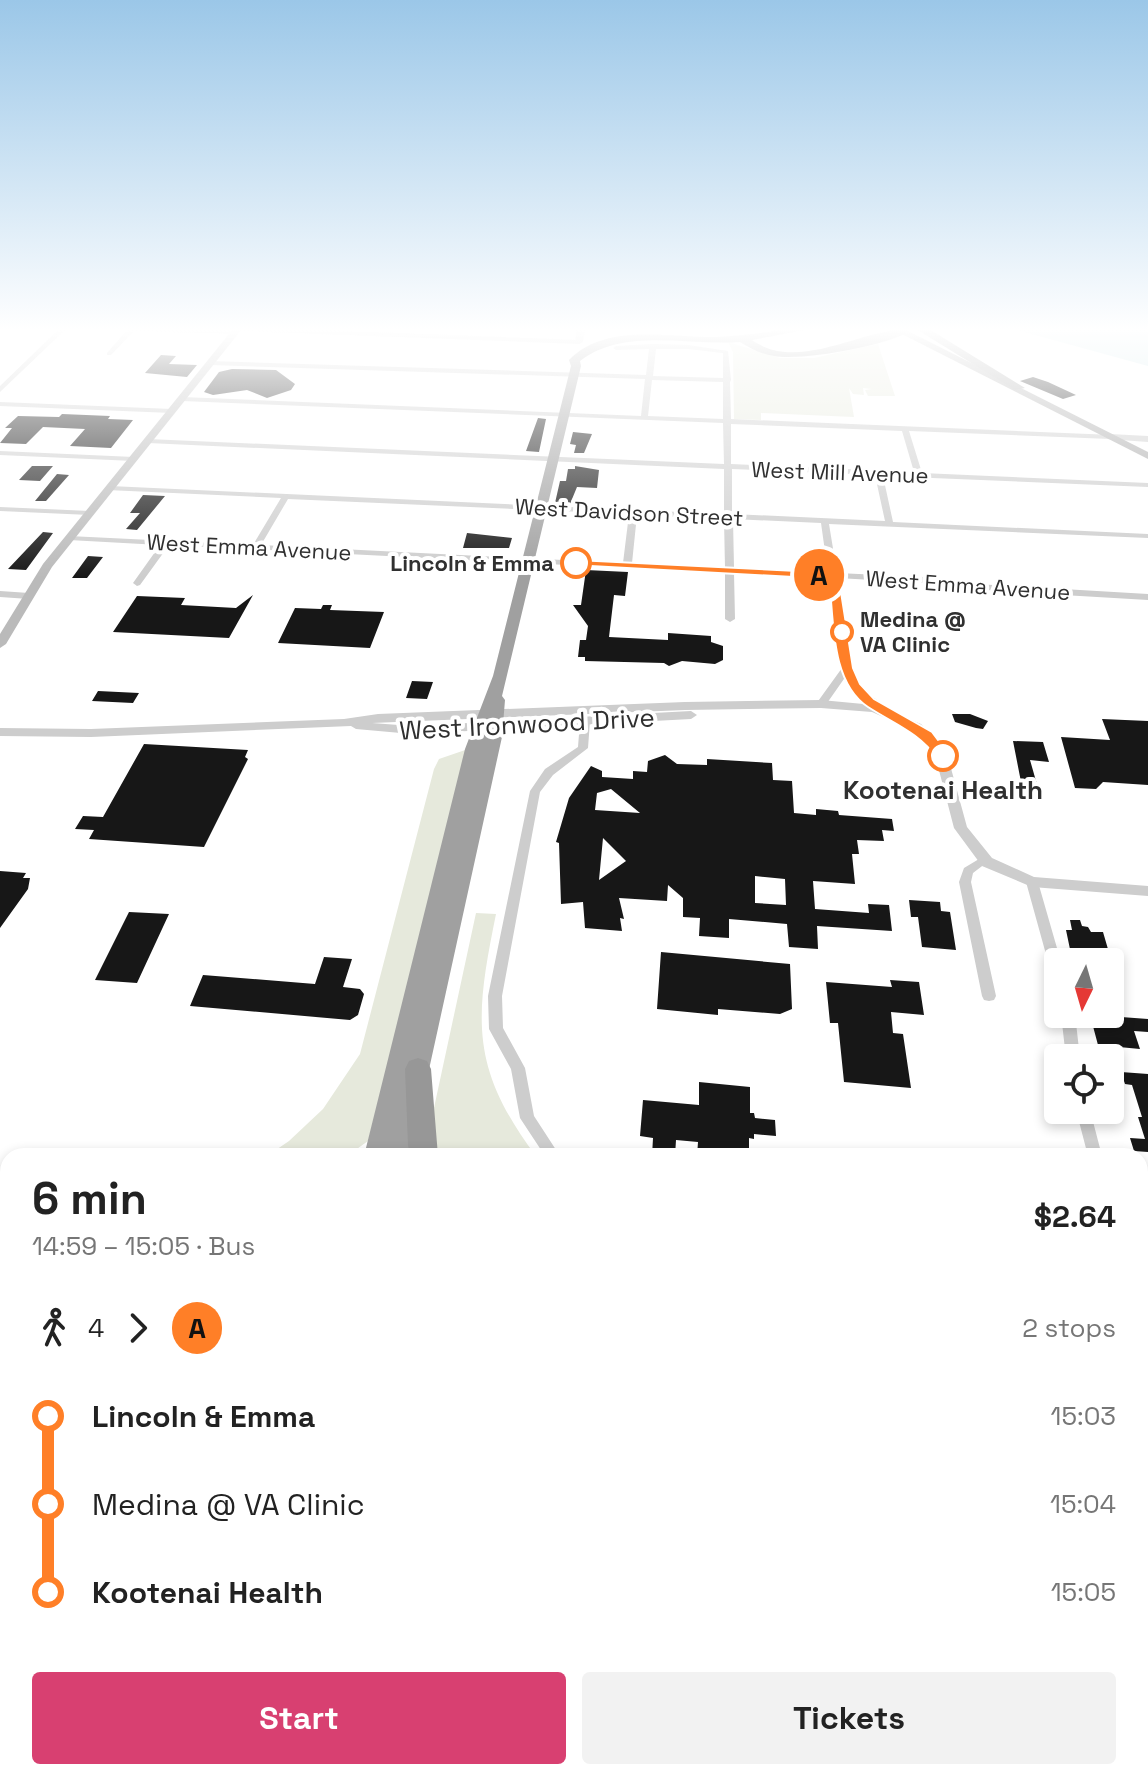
<!DOCTYPE html>
<meta charset="utf-8">
<style>
body{margin:0;font-family:"Space Grotesk",sans-serif;background:#f2f2f2;color:#222;height:100vh;display:flex;flex-direction:column;font-size:30px;white-space:nowrap}
*{box-sizing:border-box;margin:0}
p{font-size:26px;color:#767676}
.icon{flex:none;width:44px;height:44px;fill:none;stroke:currentColor;stroke-width:2;stroke-linecap:round;stroke-linejoin:round}
.map{position:relative;flex:1;overflow:hidden}
.sheet{position:absolute;left:0px;top:1148px;width:1148px;height:632px;display:flex;flex-direction:column;background:#fff;border-radius:24px 24px 0 0;box-shadow:0 4px 12px #0003}
.sheet>*{flex:none}
.badge{padding:0 16px;border-radius:26px;font-size:28px;line-height:52px}
.needle{width:52px;rotate:185deg}
.buttons{position:absolute;left:1044px;top:948px;display:grid;gap:16px}
.buttons a{display:grid;place-items:center;width:80px;height:80px;border-radius:8px;background:#fff;box-shadow:0 4px 12px #0003;font-size:40px}
.map>.badge{position:absolute;translate:-50% -50%;box-shadow:0 0 0 4px #fff}
.legs{display:flex;align-items:center;gap:12px;height:88px;padding:0 32px;font-size:26px}
.legs p{margin-inline-start:auto}
.overview{display:flex;align-items:center;justify-content:space-between;height:136px;padding:0 32px}
h1{font-size:44px;font-weight:600;line-height:60px}
.cta{display:flex;gap:16px;margin-top:auto;padding:16px 32px}
.cta a{flex:1;height:92px;border-radius:8px;background:#d84071;color:#fff;font-size:32px;font-weight:600;line-height:92px;text-align:center}
.cta a+a{background:#f2f2f2;color:#222}
ul{padding:0 32px;list-style:none}
li{display:flex;align-items:center;gap:28px;height:88px;font-size:30px}
li i{display:grid;place-items:center;width:12px;height:100%;margin:0 10px;background:currentColor}
li i::after{content:'';width:20px;height:20px;margin:-10px;border:6px solid;border-radius:50%;background:#fff}
li p{margin-inline-start:auto}
li:first-child i{background:linear-gradient(#0000 50%,currentColor 0)}
li:last-child i{background:linear-gradient(currentColor 50%,#0000 0)}
.map>svg:first-child{display:block}
</style>
<div class="map">
<svg width="1148" height="1780" viewBox="0 0 1148 1780">
<rect width="100%" height="100%" fill="#fff"/>
<path fill="#e6e9dc" d="M728,342L780,358H814L878,344L895,396H868L865,390L872,389L863,388L864,395L853,394L849,388L854,417L761,413V420L734,419L733,352Z
M471,748L368,1141L347,1156H267L289,1141L323,1109L360,1054L434,769L439,759Z
M476,913L496,914C475,1017 469,1067 536,1156H434L429,1131Z
M0,1361L8,1363V1482L0,1476Z
M0,1509L8,1514V1626L0,1619Z
M93,1772H197L195,1780H95Z
M284,1772H377L371,1780H283Z"/>
<path fill="#c9e4e8" d="M1013,329H1148V366Z"/>
<path fill="#171717" fill-rule="evenodd" d="M161,355L176,356L169,364L197,365L187,377L145,373Z
M232,369L276,370L295,384L291,390L267,398L247,390L213,395L204,392L219,372Z
M1033,377L1048,382L1076,395L1063,399L1020,381Z
M62,414L110,416L108,419L133,420L111,448L70,446L85,429L43,427L26,444L0,443L12,428H5L18,416L59,417Z
M538,418L546,419L539,452L526,451Z
M573,432L592,434L584,453H574L576,445L570,444Z
M32,466H53L40,481L19,480Z
M575,466L599,470L597,488L577,487L570,504L555,503L560,481H566L568,469H575Z
M57,474L69,475L46,501H35Z
M143,495L165,496L137,530L126,529L140,513H130Z
M43,532L53,533L26,570L8,569Z
M467,533L512,538L509,548H463Z
M88,556L103,557L87,578H72Z
M586,570L628,572L625,596L614,595L609,637L668,640V633L711,636V642L723,646V660L715,664L682,661L669,666L664,663L585,661V657H578L580,640H586L588,626L573,605H581Z
M253,595L229,638L113,632L137,596L185,598L181,605L236,608Z
M323,605H332L330,610L384,612L370,648L278,643L295,608L321,609Z
M412,681L433,682L427,699L406,698Z
M98,691L139,693L133,703L92,701Z
M952,714H970L988,721L983,729L976,728L955,722Z
M1102,719L1148,721V785L1103,782L1096,789L1075,788L1061,737L1110,740Z
M1013,741L1043,742L1049,762L1030,760L1038,788L1022,787Z
M144,744L248,750L245,757L248,759L204,847L89,839L94,830L75,829L83,816L103,817Z
M665,755L677,764L707,765V759L772,763L773,780L792,781L794,813L816,815V809L838,811L839,815L892,819L894,831L882,830L884,841L857,840L859,854H852L855,884L813,881L815,909L869,913L868,904L889,905L892,931L817,926L818,949L789,947L787,924L729,919V938L699,936L700,918L683,917V898L668,885L667,901L619,898L624,919L620,918L622,931L585,928L583,902L561,904L559,843L556,842L569,798L591,766L602,771V777L633,779V771L647,772L648,761ZM611,789L640,813L595,810L597,793ZM603,838L626,861L599,880ZM755,876L785,879L786,905L755,903Z
M0,871L26,873L23,878H30L28,889L0,928Z
M909,900L940,902L941,911L950,912L956,950L922,947L918,917H911Z
M129,912L169,914L137,983L95,980Z
M1070,920H1080L1082,926L1088,927L1091,932H1103L1110,956L1071,954L1066,930H1072Z
M661,952L790,964L792,1009L780,1014L718,1009V1015L657,1009Z
M324,957L352,959L343,987L360,989L364,994L358,1015L350,1020L190,1006L203,975L315,984Z
M890,980L919,982L924,1015L891,1012L893,1033L903,1034L911,1088L844,1082L838,1023H830L826,982L892,987Z
M1110,1001L1118,1007L1121,1017L1148,1019V1032L1134,1031L1140,1049L1098,1045L1090,1015L1110,1014Z
M1121,1072L1148,1074V1152L1134,1151L1130,1138L1145,1139L1138,1117H1142L1132,1085L1125,1084Z
M699,1082L750,1087V1113H754L755,1118L775,1120L776,1136L754,1134V1139L749,1138V1156H697L698,1142L676,1140L675,1156H652L653,1138L640,1136L643,1100L699,1105Z
M1140,1737H1144L1148,1757V1780H1114L1113,1772H1140Z
M573,1772H643L642,1780H572Z
M766,1772H805V1780L766,1778Z
M857,1772H905V1780H858Z
M1018,1772H1057L1058,1780H1019Z"/>
<g fill="none" stroke-linecap="round" stroke-linejoin="round">
<path fill="#cdcdcd" fill-rule="evenodd" d="M59,329H66L0,392V386Z
M128,329H294L579,340L582,342L579,344L238,331L236,334L134,331L111,355H107V353Z
M653,344L688,345L728,351L731,380L730,382L731,419L1113,435L1114,437L1110,439L909,431L922,473L1148,483V487L883,476L893,522L1148,534V538L829,524L837,573L924,577L960,583L1148,594V600L960,589L924,583L838,578L852,668L862,689L889,709L890,711L885,714L854,693L846,676L825,706L821,707L816,704L842,668L829,578L734,573L735,619L730,622L725,619V573L169,545L140,585L137,586L133,583L160,545L69,540L65,538L69,536L253,545L281,498L107,490V486H110L724,514V469L148,443L144,441L148,439L724,464L723,423L182,401L179,399L182,397L641,416L645,379L211,365L208,363L211,361L646,375L649,349L616,350L613,348L616,346ZM656,349H688L723,353V378L653,376ZM652,380L723,382V419L648,416ZM731,424L902,431L914,472L731,464ZM732,469L875,475L885,521L732,514ZM288,499L629,514L623,563L261,545ZM637,515L724,519L725,568L632,563ZM733,519L821,523L828,573L734,568Z
M0,402L172,409L176,411L172,413L0,406Z
M0,451L134,457L138,459L134,461L0,455Z
M0,507L90,511L94,513L90,515L0,511Z
M0,591L29,593L33,596L29,599L0,597Z
M585,718L590,721L588,748L553,775L540,792L502,996L503,1028L525,1068L534,1116L560,1156H545L520,1118L511,1069L489,1029L488,996L530,791L545,769L578,747L580,721Z
M984,856L990,860L973,873L971,882L996,996L994,1000L989,1001L984,1000L982,996L959,882L964,868Z
M1032,878L1038,882L1061,962H1058V981L1053,980L1052,976L1026,882Z
M1061,1014H1075L1080,1058H1066Z
M1076,1110H1090L1102,1156H1088Z
M1140,1321L1148,1325V1343L1140,1339Z"/>
<path fill="#cdcdcd" fill-rule="evenodd" d="M577,329H585L583,342L579,344L575,342Z
M1110,434L1148,436V442L1107,439V435Z
M821,700L874,705L921,724L946,750L967,827L992,858L1034,877L1148,886V896L1032,887L982,866L954,828L934,751L913,730L872,712L821,708L685,710L372,723L412,726L691,711L697,715L691,719L412,734L356,729L351,726L91,737L0,736V728L91,729L344,719L378,714L685,702Z"/>
<path fill="#bababa" fill-rule="evenodd" d="M233,329H242L52,567L6,644L0,648V634L43,564Z"/>
<path fill="#a8a8a8" fill-rule="evenodd" d="M892,329H904L1148,452V459Z"/>
<path fill="#a0a0a0" fill-rule="evenodd" d="M785,329H810L752,340C798,373 861,329 908,329V332C885,346 802,361 774,356C761,354 751,349 740,342C688,346 624,327 580,361L581,366L502,696L505,700L502,737L410,1156H364L465,749L493,676L571,366L569,360C606,322 669,338 717,337C740,336 763,333 785,329Z
M916,329H929L1025,388L1015,390Z
M207,1772H243L241,1780H205Z
M244,1772H280L278,1780H242Z"/>
<path fill="#979797" fill-rule="evenodd" d="M418,1058L427,1061L431,1069L438,1156H410L408,1145L405,1069L409,1061Z
M0,1238H8V1266H0Z
M0,1282L8,1284V1314L0,1312Z
M0,1319L8,1321V1351L0,1349Z
M1140,1457L1148,1459V1515L1140,1514Z
M0,1476L8,1480V1516L0,1513Z
M1140,1519L1148,1521V1582L1140,1581Z"/>
</g>
<linearGradient id="sky" x2="0" y2="1"><stop stop-color="#9bc7e8"/><stop offset="0.57" stop-color="#fff"/><stop offset="1" stop-color="#fff" stop-opacity="0"/></linearGradient>
<rect width="1148" height="578" fill="url(#sky)"/>
<path fill="#ff7f27" stroke="#fff" stroke-width="2" d="M576,560L838,573L853,668L860,684L874,699L932,732L950,756L938,759C918,732 896,725 868,707C830,682 834,619 829,579L572,565Z"/>
<g fill="#fff" stroke="#ff7f27" stroke-width="4">
<circle cx="576" cy="563" r="14"/>
<circle cx="842" cy="632" r="10"/>
<circle cx="943" cy="756" r="14"/>
</g>
<g text-anchor="middle" stroke-width="8" stroke-linejoin="round" paint-order="stroke">
<g font-size="22" fill="#303030" stroke="#fff">
<text transform="translate(840 472) rotate(2)" y="8">West Mill Avenue</text>
<text transform="translate(629 512) rotate(3)" y="8">West Davidson Street</text>
<text transform="translate(249 547) rotate(3)" y="8">West Emma Avenue</text>
<text transform="translate(968 585) rotate(4)" y="8">West Emma Avenue</text>
</g>
<g font-size="22" font-weight="bold" fill="#303030" stroke="#fff" text-anchor="end">
<text x="554" y="571">Lincoln &amp; Emma</text>
<text x="860" y="627" text-anchor="start">Medina @<tspan x="860" dy="25">VA Clinic</tspan></text>
</g>
<g font-size="26" fill="#303030" stroke="#fff">
<text transform="translate(527 724) rotate(-3)" y="9">West Ironwood Drive</text>
</g>
<g font-size="26" font-weight="bold" fill="#303030" stroke="#fff">
<text x="943" y="799">Kootenai Health</text>
</g>
</g>
</svg>
<div class="buttons">
<a><svg class="needle" viewBox="-14 -14 28 28"><path d="M0-13l5 13h-10z" fill="#e53935"/><path d="M0 13l5-13h-10z" fill="#767676"/></svg></a>
<a><svg class="icon" aria-label="locate" viewBox="0 0 24 24"><circle cx="12" cy="12" r="6"/><path d="M12 2v4M12 18v4M2 12h4M18 12h4"/></svg></a>
</div>
<b class="badge" style="left:819px;top:575px;background:#ff7f27;color:#111">A</b>
<section class="sheet">
<div class="overview"><div><h1>6 min</h1><p>14:59 – 15:05 · Bus</p></div><b>$2.64</b></div>
<div class="legs"><svg class="icon" aria-label="walk" viewBox="0 0 24 24"><circle cx="13" cy="4" r="2"/><path d="M13 8l-2 6 4 7M11 14l-3 7M7 12l3-4h3l4 4"/></svg>4<svg class="icon" aria-label="forward" viewBox="0 0 24 24"><path d="M9 5l7 7-7 7"/></svg><b class="badge" style="background:#ff7f27;color:#111">A</b><p>2 stops</p></div>
<ul>
<li><i style="color:#ff7f27"></i><b>Lincoln &amp; Emma</b><p>15:03</p></li>
<li><i style="color:#ff7f27"></i><span>Medina @ VA Clinic</span><p>15:04</p></li>
<li><i style="color:#ff7f27"></i><b>Kootenai Health</b><p>15:05</p></li>
</ul>
<div class="cta"><a>Start</a><a>Tickets</a></div>
</section>
</div>
